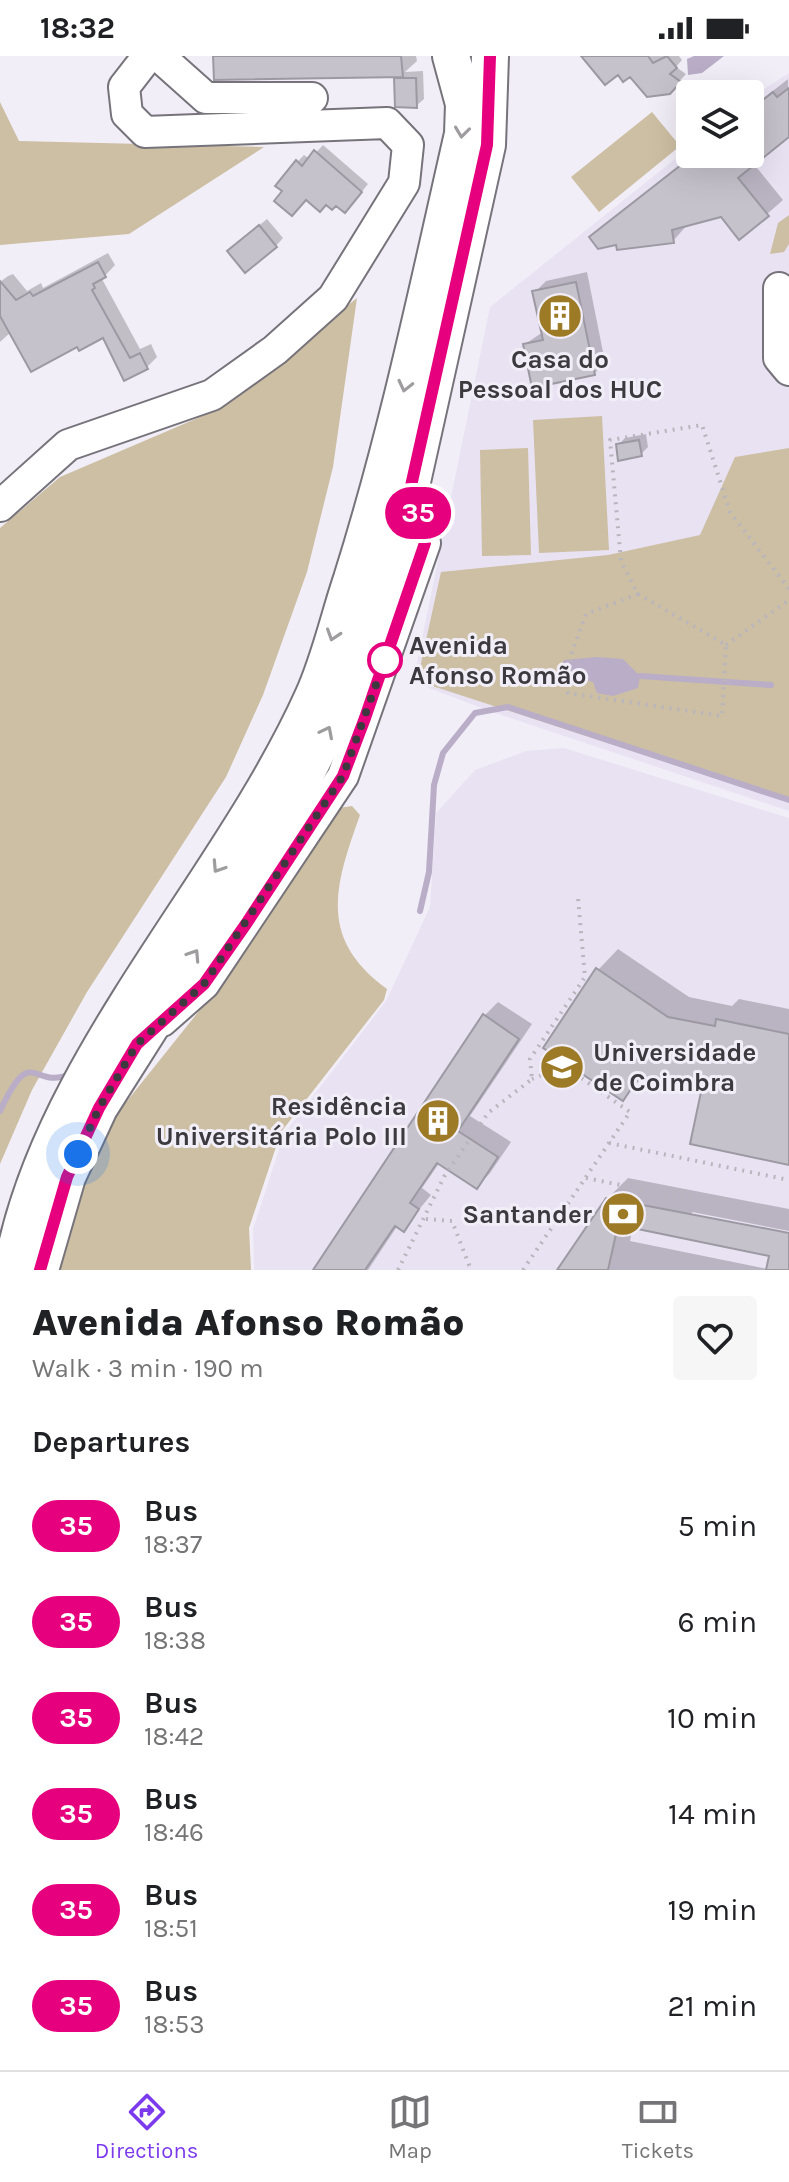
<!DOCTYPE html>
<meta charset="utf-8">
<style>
body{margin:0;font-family:Karla,sans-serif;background:#f6f6f6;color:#202124;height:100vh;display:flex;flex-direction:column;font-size:30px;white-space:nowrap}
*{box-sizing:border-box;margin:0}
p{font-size:26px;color:#757577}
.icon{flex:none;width:44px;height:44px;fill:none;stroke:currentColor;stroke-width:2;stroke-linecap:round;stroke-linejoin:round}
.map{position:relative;height:1214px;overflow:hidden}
.side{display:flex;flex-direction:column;background:#fff;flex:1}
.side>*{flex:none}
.badge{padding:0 16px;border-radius:26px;font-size:28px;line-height:52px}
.controls{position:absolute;left:676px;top:24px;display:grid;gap:16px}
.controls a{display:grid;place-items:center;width:88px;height:88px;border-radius:8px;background:#fff;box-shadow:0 8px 32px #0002;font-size:40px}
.you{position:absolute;width:40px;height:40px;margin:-20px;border:6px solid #fff;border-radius:50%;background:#1a73e8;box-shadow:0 0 0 12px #1a73e833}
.map>.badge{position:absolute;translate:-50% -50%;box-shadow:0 0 0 4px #fff}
h2{padding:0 32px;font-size:30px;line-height:72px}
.round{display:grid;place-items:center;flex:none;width:84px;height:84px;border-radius:8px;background:#f6f6f6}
.summary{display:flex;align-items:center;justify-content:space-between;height:136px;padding:0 32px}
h1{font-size:38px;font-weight:800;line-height:60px}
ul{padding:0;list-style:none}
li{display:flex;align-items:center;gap:24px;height:96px;padding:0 32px}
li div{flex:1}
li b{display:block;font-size:30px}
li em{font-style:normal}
li .badge{min-width:88px;font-weight:700;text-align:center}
.status{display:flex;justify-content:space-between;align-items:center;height:56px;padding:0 40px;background:#fff;direction:ltr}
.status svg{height:22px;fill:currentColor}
.tabs{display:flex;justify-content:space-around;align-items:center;height:112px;border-top:2px solid #e0e0e0;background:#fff;font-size:22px;color:#757577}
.tabs a{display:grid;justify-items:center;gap:4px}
.tabs .on{color:#7c3aed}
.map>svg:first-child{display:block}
</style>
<div class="status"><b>18:32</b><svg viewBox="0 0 49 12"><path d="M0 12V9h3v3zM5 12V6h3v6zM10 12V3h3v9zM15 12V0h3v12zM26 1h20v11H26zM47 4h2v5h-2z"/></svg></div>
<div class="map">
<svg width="789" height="1214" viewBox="0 0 789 1214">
<rect width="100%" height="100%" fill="#f2eef8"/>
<path fill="#e9e2f3" d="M789,17V755L492,656L413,626L490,251L690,91V98H750V42Z
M564,692L789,762V1214H254L253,1173L284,1078L386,945L430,851L436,757L475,714L526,695Z"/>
<path fill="#cdbfa3" d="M0,46L19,85L264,91L129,178L0,189Z
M652,56L680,90L599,156L571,121Z
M789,159V188L784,196L770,198L778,167Z
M357,242L333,411L307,516L263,639L226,721L87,936L32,1034L0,1108V472L60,421L221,352Z
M602,360L609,494L539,497L533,364Z
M528,392L531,499L482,500L480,394Z
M789,392V746L417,625L441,516L608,499L700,479L735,401Z
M352,750L360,759C335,829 317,882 387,933L384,944L281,1076L249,1172L251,1214H60L83,1128L115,1060L215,935L338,752Z"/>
<path fill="#b9adc8" d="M694,0H724L702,17L688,19L687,3Z
M597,601L623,603L640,620L638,632L613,640L597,637L593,626L573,621L562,609L564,604Z"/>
<path fill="#0003" fill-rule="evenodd" d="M215,0H416L417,5L405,16L423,15L424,43L416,50L396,23L400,19Z
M584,0H679L682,4L676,11L686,18L669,37Z
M788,23L789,78L753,107L783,144L740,182L722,159L688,168L673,185L618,186L592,182L694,98H750V53Z
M323,89L368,128L352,148L306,142L284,135L297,106L304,99L310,103Z
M267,163L283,182L276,190L237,188Z
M108,197L115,209L102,223L140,293L151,288L157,301L147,311L125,322L103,279L11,276L0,286V226L8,220L13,218L27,235L41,227L43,232Z
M587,216L605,306L594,318L525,288L543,276L535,236L546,225Z
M646,378L648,391L641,398L618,389L625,382Z
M618,893L689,941L732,950L739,943L789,953V1107L703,1035L644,1020L622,1042L598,914Z
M498,946L532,968L470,1060L511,1086L490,1117L477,1131L440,1106L422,1132L431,1139L403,1173L398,1169L368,1214H315L484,960Z
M628,1122L789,1153V1175L692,1156V1160L789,1179V1214H559L607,1143ZM633,1170L771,1199L768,1213L630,1185Z"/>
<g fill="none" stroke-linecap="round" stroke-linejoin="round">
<path stroke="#b9adc8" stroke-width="6" d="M640,620L771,629
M420,855L429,816L434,729L443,697L475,657L508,651L789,744
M0,1055C33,985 32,1035 70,1018"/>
</g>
<path fill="#c6c2cc" stroke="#9d99a3" stroke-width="2" d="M213,0H401L403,21L214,24Z
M581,0H648L653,7L667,0L677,12L670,18L681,26L670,38L647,41L630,21L623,26L618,19L605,29Z
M394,22H416L417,52L395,51Z
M789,32V81L738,122L769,160L739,184L721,161L672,174L674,187L617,194L616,189L598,193L589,181L695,98H750V54L773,36L777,41Z
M314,94L362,136L345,157L336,150L332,154L326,149L320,156L306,144L292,160L274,145L282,135L275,130L296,104L302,110Z
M259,169L277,191L245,217L227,195Z
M98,206L106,221L93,228L95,232L92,234L130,302L140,297L148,313L124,325L103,282L79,295L77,291L31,316L0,260V225L16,244L30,236L33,240Z
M576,226L595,319L532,332L523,288L543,284L532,235Z
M639,384L642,400L618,405L616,388Z
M596,912L668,961L715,970L716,963L789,978V1109L690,1088L701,1036L639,1021L623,1045L543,992Z
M483,958L519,983L458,1075L498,1101L477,1133L437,1107L410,1147L419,1153L404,1176L395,1170L365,1214H313Z
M606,1142L789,1177V1214H766L769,1200L618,1169L608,1214H557Z"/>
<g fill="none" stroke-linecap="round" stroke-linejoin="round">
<g stroke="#76737b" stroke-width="34">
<path id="minor" d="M159,0L206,42H312
M779,232V302L789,314
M0,450L68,389L212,339L275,294L333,242L404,127L408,89L387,67L145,76L127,58L124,31L148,0
M162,965L204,928L343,720L425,487L411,430"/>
</g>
<g stroke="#76737b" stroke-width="40">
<path id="major" d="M12,1214C47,1010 228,830 313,641C330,604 339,561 352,523C398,377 429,227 463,78L464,48L451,0
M40,1214L67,1121L99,1052L290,750L339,651L411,430L487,89L490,0"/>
</g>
<path stroke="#b8b5bd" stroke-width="4" stroke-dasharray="2 6" stroke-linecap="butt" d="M638,538L586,558L572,596L568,637L722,660L726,589L638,538L621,505L610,384L702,369L730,456L789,533
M726,589L789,544
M609,1087L789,1124
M586,1122L789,1163
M426,1163L452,1165L471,1214
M398,1214L445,1119L488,1057L532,1023L530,1003L585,921L578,842
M523,1214L630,1056L564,1010L532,1023"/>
<use href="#minor" stroke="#fff" stroke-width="30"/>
<use href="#major" stroke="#fff" stroke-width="36"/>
</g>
<defs><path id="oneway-chevron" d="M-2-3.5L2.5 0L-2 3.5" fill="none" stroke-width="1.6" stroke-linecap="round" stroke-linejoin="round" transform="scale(2)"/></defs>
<g stroke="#9e9c9e">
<use href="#oneway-chevron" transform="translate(462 76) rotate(97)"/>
<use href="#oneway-chevron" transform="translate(405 330) rotate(103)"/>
<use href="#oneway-chevron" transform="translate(333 579) rotate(108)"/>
<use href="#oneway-chevron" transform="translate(327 676) rotate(-63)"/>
<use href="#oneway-chevron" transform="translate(218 811) rotate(123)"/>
<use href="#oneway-chevron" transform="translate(194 899) rotate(-57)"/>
</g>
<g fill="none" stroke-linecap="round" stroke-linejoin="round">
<g stroke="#fff" stroke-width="18">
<path id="line" d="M40,1214L67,1121L99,1052L137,988L204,928L246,868L343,720L365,662L425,487L411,430L487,89L490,0"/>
</g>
<use href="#line" stroke="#e6007e" stroke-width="12"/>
<path stroke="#3c3a3e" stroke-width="8" stroke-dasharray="0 14.4" d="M78,1098L99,1052L137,988L204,928L343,720L385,604"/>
</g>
<defs>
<g id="building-disc" transform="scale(2.3)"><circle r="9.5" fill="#9d7a25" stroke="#f2eef8"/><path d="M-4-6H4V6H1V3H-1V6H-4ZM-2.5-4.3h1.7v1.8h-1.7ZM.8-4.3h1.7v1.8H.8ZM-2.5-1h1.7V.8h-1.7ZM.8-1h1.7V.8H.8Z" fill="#fff"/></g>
<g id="university-disc" transform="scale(2.3)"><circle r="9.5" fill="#9d7a25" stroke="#f2eef8"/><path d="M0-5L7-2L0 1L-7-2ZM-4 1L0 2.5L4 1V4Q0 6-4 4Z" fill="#fff"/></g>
<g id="bank-disc" transform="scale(2.3)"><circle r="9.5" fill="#9d7a25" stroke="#f2eef8"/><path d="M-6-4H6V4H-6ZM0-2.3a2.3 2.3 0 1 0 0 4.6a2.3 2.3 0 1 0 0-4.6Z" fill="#fff"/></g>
</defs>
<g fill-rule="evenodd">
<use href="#building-disc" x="560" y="260"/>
<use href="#university-disc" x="562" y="1011"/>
<use href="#building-disc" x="438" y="1065"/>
<use href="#bank-disc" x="623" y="1158"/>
</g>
<circle fill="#fff" stroke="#e6007e" stroke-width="4" cx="385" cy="604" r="16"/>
<g text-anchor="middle" stroke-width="6" stroke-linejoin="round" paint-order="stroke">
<g font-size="26" font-weight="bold" fill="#3c3a3e" stroke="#f2eef8" text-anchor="end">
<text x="560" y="312" text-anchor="middle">Casa do<tspan x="560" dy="30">Pessoal dos HUC</tspan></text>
<text x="593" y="1005" text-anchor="start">Universidade<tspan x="593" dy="30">de Coimbra</tspan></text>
<text x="407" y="1059">Residência<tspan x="407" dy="30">Universitária Polo III</tspan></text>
<text x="592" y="1167">Santander</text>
</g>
<g font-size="26" font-weight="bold" fill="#3c3a3e" stroke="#f2eef8" text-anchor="start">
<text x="409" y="598">Avenida<tspan x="409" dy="30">Afonso Romão</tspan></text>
</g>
</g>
</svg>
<div class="controls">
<a><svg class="icon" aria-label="layers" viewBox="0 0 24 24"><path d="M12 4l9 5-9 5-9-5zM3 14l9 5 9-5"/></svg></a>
</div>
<div class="you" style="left:78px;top:1098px"></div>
<b class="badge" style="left:418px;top:457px;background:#e6007e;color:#fff">35</b>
</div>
<section class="side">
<div class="summary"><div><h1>Avenida Afonso Romão</h1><p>Walk · 3 min · 190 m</p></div><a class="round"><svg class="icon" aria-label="heart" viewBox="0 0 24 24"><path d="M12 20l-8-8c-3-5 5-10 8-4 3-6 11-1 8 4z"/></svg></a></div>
<h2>Departures</h2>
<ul>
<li><span class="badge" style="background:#e6007e;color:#fff">35</span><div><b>Bus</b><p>18:37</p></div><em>5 min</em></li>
<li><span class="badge" style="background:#e6007e;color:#fff">35</span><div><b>Bus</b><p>18:38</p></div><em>6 min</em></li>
<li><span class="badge" style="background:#e6007e;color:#fff">35</span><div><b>Bus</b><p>18:42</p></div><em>10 min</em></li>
<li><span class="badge" style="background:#e6007e;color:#fff">35</span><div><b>Bus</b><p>18:46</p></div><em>14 min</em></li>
<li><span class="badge" style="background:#e6007e;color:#fff">35</span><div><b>Bus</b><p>18:51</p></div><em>19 min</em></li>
<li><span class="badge" style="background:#e6007e;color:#fff">35</span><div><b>Bus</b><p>18:53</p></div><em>21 min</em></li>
</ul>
</section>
<nav class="tabs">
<a class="on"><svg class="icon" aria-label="directions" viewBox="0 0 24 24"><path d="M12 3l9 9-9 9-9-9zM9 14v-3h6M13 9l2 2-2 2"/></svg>Directions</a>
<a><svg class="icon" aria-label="map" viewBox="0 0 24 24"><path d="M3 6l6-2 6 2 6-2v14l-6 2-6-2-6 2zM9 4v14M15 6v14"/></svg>Map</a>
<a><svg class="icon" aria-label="tickets" viewBox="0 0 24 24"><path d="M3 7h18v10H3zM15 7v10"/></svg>Tickets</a>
</nav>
